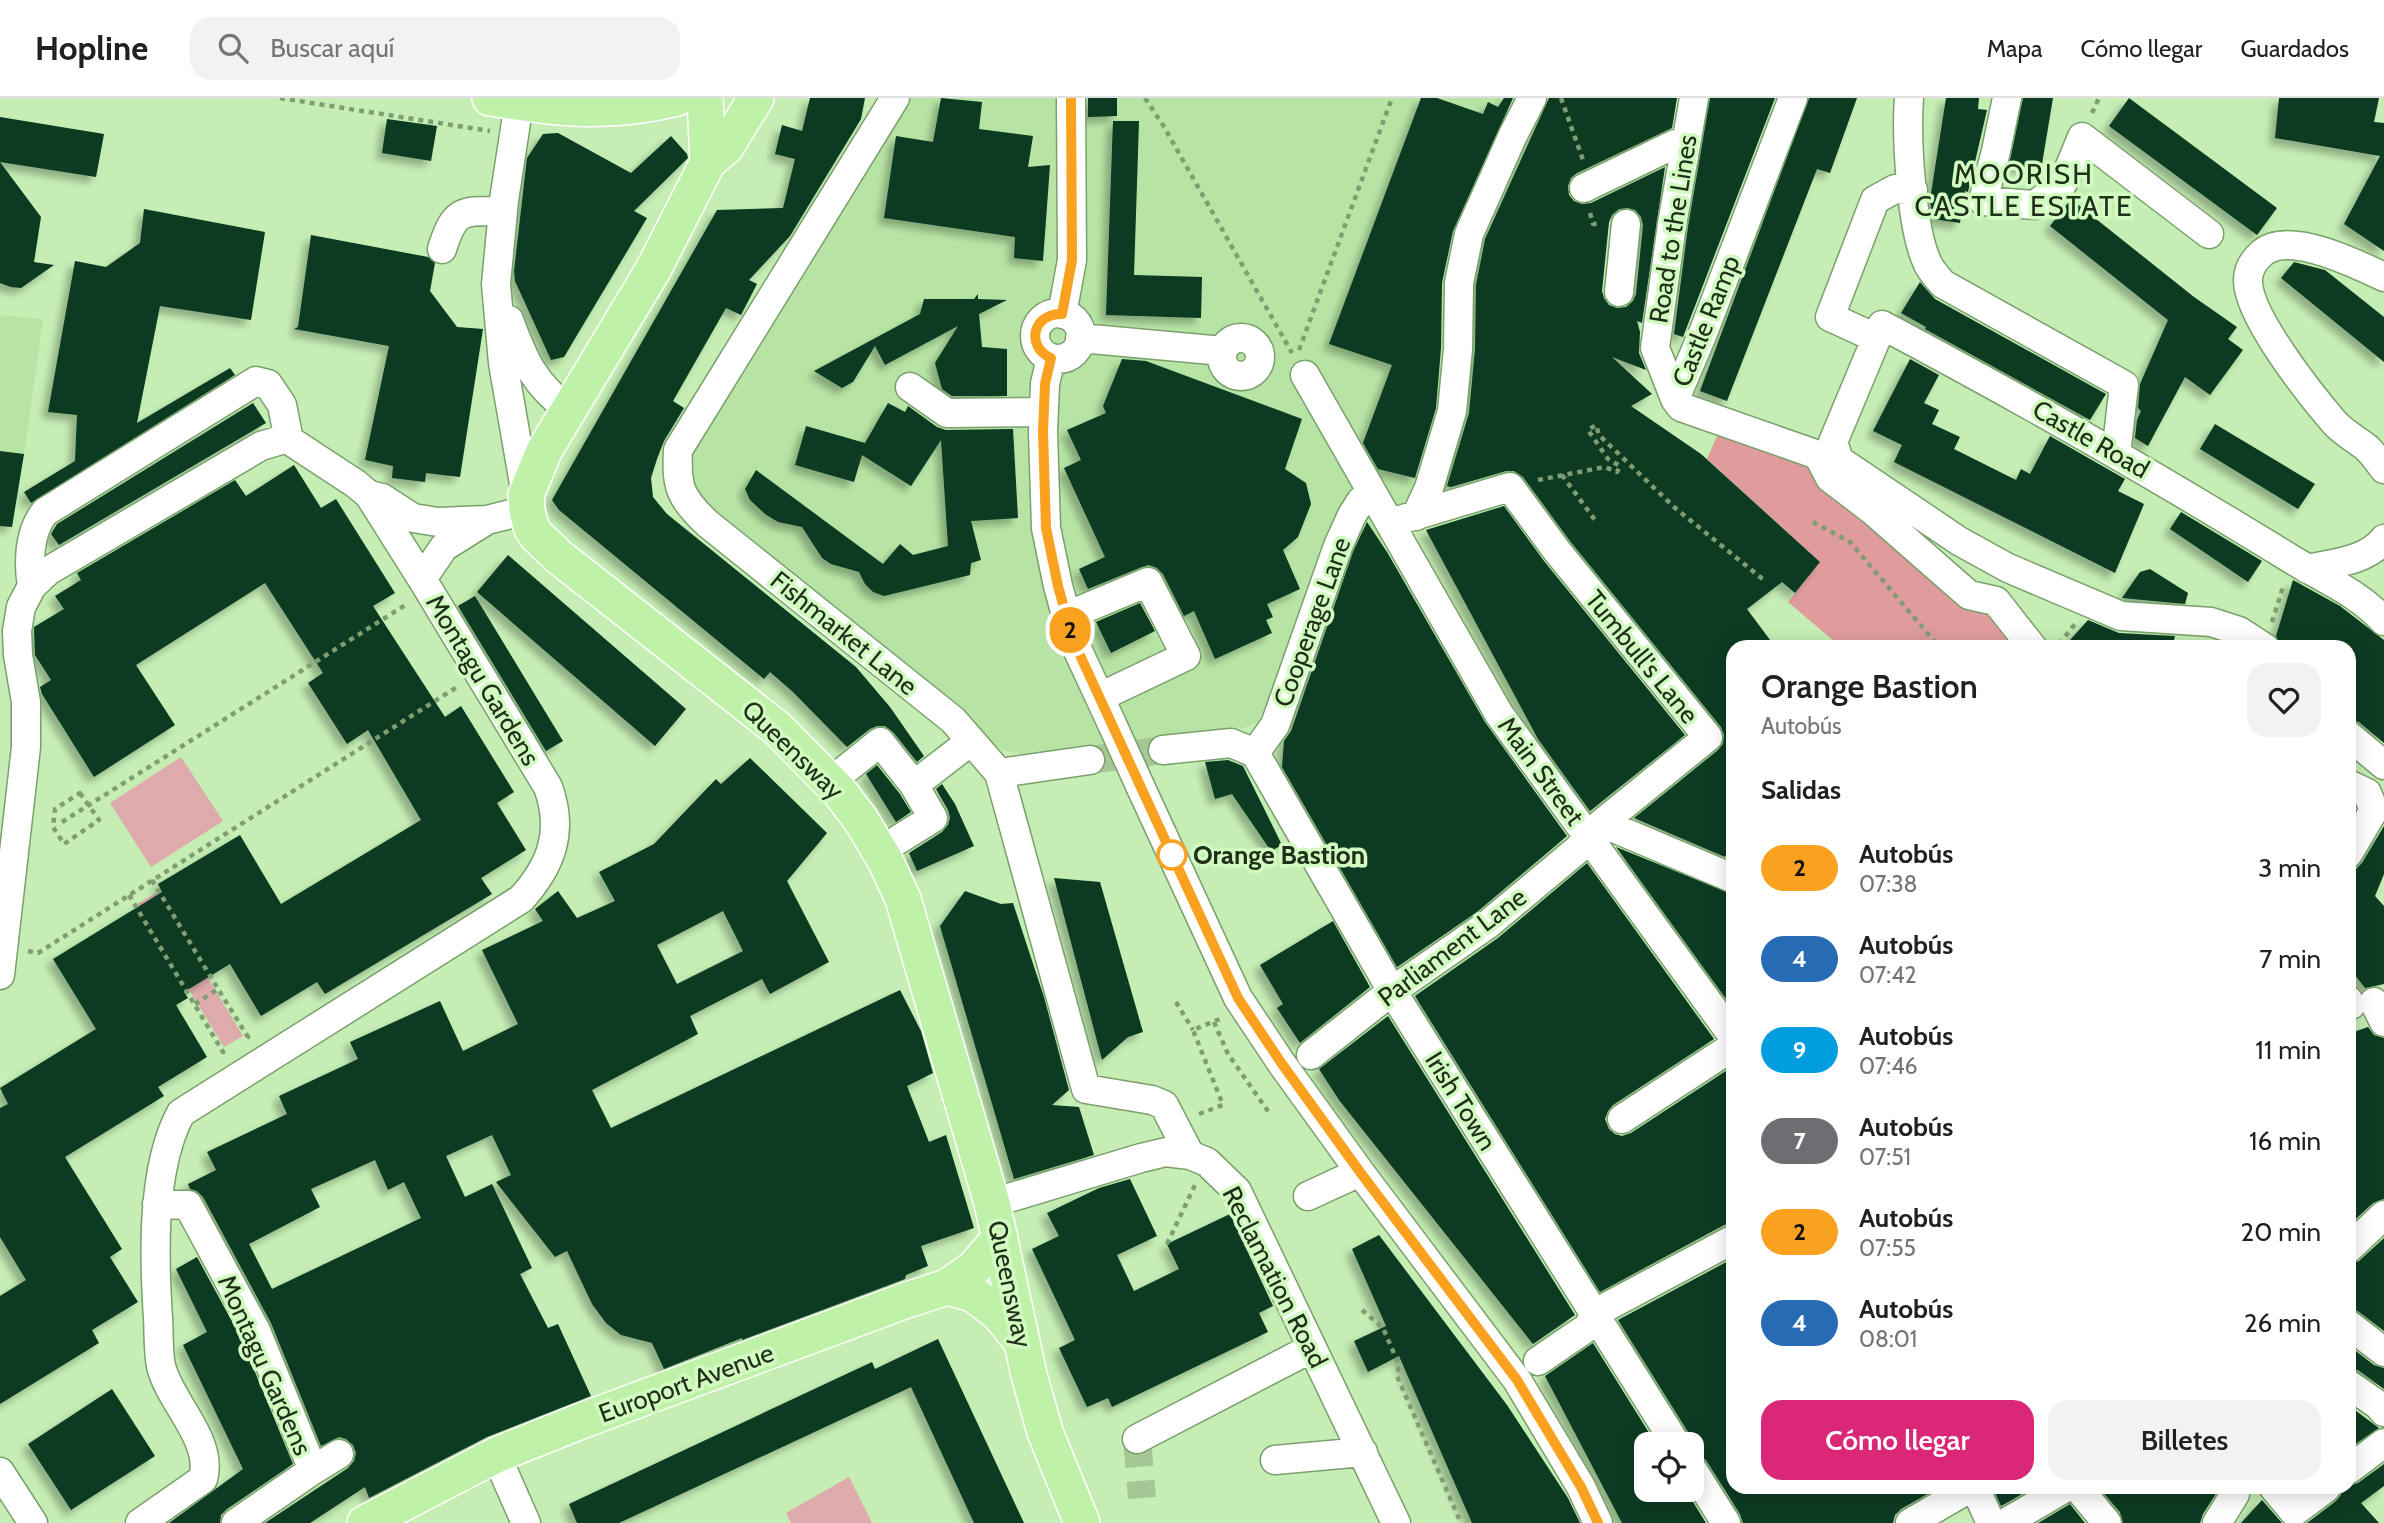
<!DOCTYPE html>
<html lang="es">
<meta charset="utf-8">
<style>
body{margin:0;font-family:Cabin,sans-serif;background:#f2f2f2;color:#202124;height:100vh;display:flex;flex-direction:column;font-size:26px;white-space:nowrap}
*{box-sizing:border-box;margin:0}
p{font-size:23px;color:#757577}
.icon{flex:none;width:38px;height:38px;fill:none;stroke:currentColor;stroke-width:2;stroke-linecap:round;stroke-linejoin:round}
.map{position:relative;flex:1;overflow:hidden}
.side{position:absolute;left:1726px;top:542px;width:630px;height:854px;display:flex;flex-direction:column;background:#fff;border-radius:21px;box-shadow:0 4px 18px #0003}
.side>*{flex:none}
.badge{padding:0 14px;border-radius:23px;font-size:24px;line-height:46px}
.fabs{position:absolute;left:1634px;top:1334px;display:grid;gap:14px}
.fabs a{display:grid;place-items:center;width:70px;height:70px;border-radius:14px;background:#fff;box-shadow:0 4px 18px #0003;font-size:35px}
.map>.badge{position:absolute;translate:-50% -50%;box-shadow:0 0 0 4px #fff}
h2{padding:0 35px;font-size:26px;line-height:63px}
.round{display:grid;place-items:center;flex:none;width:74px;height:74px;border-radius:21px;background:#f2f2f2}
.headline{display:flex;align-items:center;justify-content:space-between;height:119px;padding:0 35px}
h1{font-size:33px;font-weight:600;line-height:52px}
.cta{display:flex;gap:14px;margin-top:auto;padding:14px 35px}
.cta a{flex:1;height:80px;border-radius:21px;background:#db2777;color:#fff;font-size:28px;font-weight:600;line-height:80px;text-align:center}
.cta a+a{background:#f2f2f2;color:#202124}
ul{padding:0;list-style:none}
li{display:flex;align-items:center;gap:21px;height:91px;padding:0 35px}
li div{flex:1}
li b{display:block;font-size:26px}
li em{font-style:normal}
li .badge{min-width:77px;font-weight:700;text-align:center}
header{display:flex;align-items:center;gap:42px;box-sizing:border-box;height:98px;padding:0 35px;background:#fff;border-bottom:2px solid #e0e0e0}
header strong{font-size:33px}
nav{display:flex;gap:38px;margin-inline-start:auto;font-size:24px}
.search{width:490px;height:63px;background:#f2f2f2;display:flex;align-items:center;gap:18px;box-sizing:border-box;padding:0 24px;border-radius:21px;color:#757577;font-size:26px}
.map>svg:first-child{display:block}
</style>
<header>
<strong>Hopline</strong>
<div class="search"><svg class="icon" aria-label="search" viewBox="0 0 24 24"><circle cx="10" cy="10" r="6"/><path d="M15 15l6 6"/></svg>Buscar aquí</div>
<nav><a>Mapa</a><a>Cómo llegar</a><a>Guardados</a></nav>
</header>
<div class="map">
<svg width="2384" height="1425" viewBox="0 0 2384 1425">
<defs>
<filter id="shadow"><feDropShadow dx="-6" dy="6" stdDeviation="3.5" flood-color="#0004"/></filter>
</defs>
<rect width="100%" height="100%" fill="#c5edb4"/>
<path fill="#b7e4a5" d="M904,0H1541L1482,136L1470,298L1451,386L1358,464L1306,607L1232,634L1047,663L998,650L966,621L691,395L682,358Z
M0,217L43,221L24,356L0,353Z"/>
<path fill="#dfaaab" d="M181,659L223,723L151,769L110,705Z
M156,795L243,938L224,949L137,806Z
M849,1379L872,1425H791L786,1415Z"/>
<path fill="#e09b9d" d="M1722,327L1798,355L1993,513L2019,549H1841L1788,504L1820,464L1707,361Z"/>
<path fill="#073b22" fill-rule="evenodd" filter="url(#shadow)" d="M810,0H865L861,21L790,138L749,182L757,186L741,217L726,210L673,303L684,310L664,343L657,361L651,380L653,399L667,416L856,569L890,609L924,658L917,664L893,634L885,628H877L870,631L847,649L793,594L770,574L764,581L559,412L552,402L717,112L783,110L795,61L775,56L782,27L802,33Z
M941,0L982,4L979,31L1033,38L1028,69L1050,67L1043,163L1014,160L1015,139L884,120L896,38L933,44Z
M1088,0H1117V18L1088,19Z
M1421,0H1437L1483,16L1488,4L1498,9L1504,0H1513L1453,133L1442,185L1441,250L1436,310L1415,380L1378,371L1363,345L1392,267L1329,246Z
M1549,0H1677L1672,30L1577,75L1571,80L1568,88L1569,97L1574,103L1582,106L1591,105L1665,69L1642,225L1637,223L1640,234L1639,255L1646,272L1612,259L1652,296L1631,308L1701,356L1820,464L1795,495L1782,484L1747,511L1776,550H1732V746L1725,759L1634,720L1718,652L1723,646L1724,637L1721,629L1570,443L1523,379L1514,373H1506L1451,389L1447,388L1469,315L1475,251L1476,187L1485,141ZM1628,110L1635,112L1641,119L1643,127L1636,196L1633,203L1626,209L1617,210L1609,207L1604,200L1602,193L1609,124L1612,117L1619,111Z
M1710,0H1775L1683,239L1674,236L1688,129Z
M1809,0H1857L1830,75L1817,71L1727,303L1700,293Z
M1946,0H1979L1978,11L1987,12L1968,94L1965,93L1960,125L1933,121L1930,102Z
M2023,0H2053L2041,72L2009,67Z
M2129,0L2277,110L2257,137L2109,28Z
M2279,0H2379L2374,24L2384,25V153L2344,126L2380,58L2275,40Z
M0,19L104,36L96,79L0,64L41,119L34,164L54,167L21,190L11,189L0,185Z
M387,21L437,28L431,63L382,55Z
M1113,23H1139L1134,177L1202,179L1201,220L1106,217Z
M558,35L631,75L671,38L687,56L688,60L634,113L647,120L564,259L551,262L515,183L514,173L527,60L543,36Z
M2068,105H2076L2194,199L2237,229L2228,241L2243,252L2210,297L2185,279L2148,348L2135,340L2137,322L2141,313L2138,310L2140,286L2168,222L2050,128Z
M144,111L265,134L251,222L160,208L137,325L230,270L235,277L31,405L24,394L75,363L77,317L48,314L75,163L106,169L140,145Z
M311,137L428,159L435,165L430,193L457,229L483,231L460,379L426,375L425,384L392,380L393,368L365,362L389,248L294,231L298,229Z
M2294,164L2325,172L2384,219V264L2281,180Z
M1920,184L1935,201L2106,296L2090,322L1925,231L1926,229L1901,215Z
M978,196V201L1007,202L979,216L982,249L1007,251V298H952L942,291L935,265L958,228L885,267L875,248L853,284L842,290L814,273L920,216L924,201H974Z
M1122,261L1146,263L1302,321L1285,371L1306,385L1311,406L1298,439L1283,452L1300,491L1267,506L1273,519L1266,522L1272,535L1215,561L1194,513L1184,518L1163,476L1157,470L1149,467L1142,469L1088,491L1079,471L1105,459L1064,370L1081,362L1067,332L1106,315L1103,308Z
M1910,261L1939,277L1924,305L1939,312L1932,326L1960,339L1954,351L2016,382L2021,371L2030,376L2050,338L2125,381L2118,393L2144,406L2115,475L1894,364L1902,347L1873,333Z
M253,305L266,325L59,447L51,436L57,426Z
M888,305L905,314L908,308L937,329L946,332L1013,331L1018,420L971,423L981,462L971,465L970,477L884,498L873,494L865,486L859,474L831,466L822,460L802,429L778,424L765,416L750,402L745,391L756,372L883,466L900,446L913,457L948,448L941,342L911,388L862,357L854,384L795,367L806,328L865,345Z
M2215,326L2315,386L2298,411L2200,351Z
M0,353L24,356L12,429L0,428Z
M294,367L321,410L336,401L395,495L373,508L445,619L461,608L514,694L497,705L526,752L481,780L492,796L325,896L317,884L261,918L230,866L184,894L188,900L176,907L207,959L158,989L164,998L65,1059L122,1151L110,1159L138,1204L92,1232L99,1245L0,1306V1198L26,1182L0,1139V1010L8,1006L0,990L96,931L53,861L162,794L158,786L240,737L281,806L421,722L368,632L347,646L308,585L323,575L265,485L136,567L175,627L94,679L42,596L40,589L51,582L35,557L34,529L64,511L55,498L81,482L77,475L235,382L246,398Z
M1504,408L1544,463L1685,637L1590,713L1538,641L1426,432Z
M2181,414L2262,463L2248,484L2170,431Z
M1367,424L1387,454L1485,624L1567,738L1477,814L1397,869L1282,669L1284,643L1291,633L1353,454Z
M508,457L686,611L655,648L477,494Z
M2150,471L2188,495L2185,506L2122,500L2140,474Z
M2293,482L2340,508L2384,542V645L2359,624L2348,621V550H2281L2276,538Z
M475,498L563,643L546,653L458,508Z
M1140,505L1155,533L1111,555L1096,524Z
M2088,522L2119,535L2175,538L2172,550H2063Z
M750,660L827,735L787,783L829,864L770,896L762,881L690,918L698,936L592,992L611,1030L900,892L921,933L933,975L907,988L929,1044L946,1037L974,1130L921,1148L928,1168L906,1177L905,1181L742,1242V1240L664,1271L652,1245L621,1237L606,1225L592,1206L567,1153L555,1159L496,1084L511,1077L492,1037L446,1058L465,1099L492,1086L532,1170L520,1176L548,1230L558,1226L591,1298L487,1339L369,1400L365,1389L310,1425H265L348,1370L354,1363L356,1355L353,1347L346,1341L339,1339L321,1348L271,1225L203,1099L197,1093L190,1091L188,1086L216,1072L207,1054L287,1016L279,998L358,961L350,944L440,903L463,953L518,926L482,852L543,823L535,811L558,793L577,820L615,803L599,774L654,746L716,681L721,686ZM723,813L743,853L677,886L657,847ZM375,1062L388,1092L404,1084L421,1120L272,1191L249,1146L320,1109L311,1091Z
M1228,662L1243,668L1282,747L1271,753L1232,696L1215,701L1205,664Z
M877,667L900,696L911,714L896,724L866,676Z
M942,686L955,706L974,748L917,773L909,755L942,734L948,727L950,720L948,712L936,691Z
M2384,728V776L2375,798L2384,808V886L2365,890L2348,868V773L2356,771L2362,765Z
M1616,749L1732,796V909Z
M1587,765L1714,941L1613,1007L1608,1013L1605,1021L1609,1031L1615,1036L1622,1038L1631,1035L1732,969V1125L1724,1127L1600,1194L1415,898L1498,840Z
M1054,780L1100,784L1143,934L1128,939L1102,962Z
M965,793L1001,806L1013,805L1044,899L1069,992L1052,1007L1079,1009L1094,1057L1014,1081L940,828Z
M1333,823L1370,889L1300,945L1277,910L1283,906L1260,867Z
M1388,918L1575,1217L1533,1246L1339,1002L1319,971Z
M2368,929L2374,937L2384,940V1101L2373,1105L2348,1128V936Z
M1130,1081L1157,1138L1117,1157L1134,1193L1179,1171L1167,1146L1230,1116L1273,1208L1259,1215L1268,1234L1112,1309L1108,1300L1087,1309L1059,1250L1075,1242L1032,1151L1059,1138L1047,1115L1099,1090Z
M1379,1137L1507,1307L1568,1400L1580,1425H1472L1399,1258L1368,1274L1354,1243L1386,1228L1352,1151Z
M2384,1140V1233L2358,1213L2348,1210V1167L2359,1163Z
M197,1159L241,1240L293,1366L227,1411L221,1417L220,1425H169L243,1371L183,1247L207,1234L176,1171Z
M1732,1161V1390H1938L1901,1411L1895,1417L1893,1425H1743L1740,1416L1706,1362L1700,1357L1692,1354L1690,1337L1618,1222Z
M938,1241L1024,1425H974L911,1289L619,1425H577L569,1406L872,1264L875,1271Z
M1593,1245L1656,1346H1647V1391H1685L1706,1425H1622L1545,1278Z
M2348,1247L2374,1267L2384,1270V1291L2358,1272L2348,1270Z
M112,1291L155,1358L71,1412L28,1346Z
M2348,1307L2379,1330L2348,1351Z
M2384,1366V1388L2361,1405L2379,1425H2307L2336,1403L2341,1397L2342,1390L2358,1385Z
M1993,1390H2033L2001,1408Z
M2099,1390H2218L2219,1391L2203,1416L2200,1425H2123L2120,1414Z
M2262,1402L2282,1425H2241Z
M2070,1406L2085,1425H2038Z"/>
<g fill="none" stroke-linecap="round" stroke-linejoin="round">
<path stroke="#a4c795" stroke-width="28" stroke-dasharray="28 14" stroke-linecap="butt" d="M1090,662L1163,652
M1137,1341L1142,1400"/>
<g stroke="#7aa06b" stroke-width="31">
<path id="minor" d="M895,0L678,352C676,389 680,400 708,426L953,622L999,675L1086,991L1152,1002L1164,1007L1190,1057
M1694,0L1672,126L1655,250L1675,301L1681,309L1818,357L1830,380L1872,412L1969,497L1996,503L2033,550
M1909,0C1906,39 1911,129 1927,164C1930,172 1937,179 1943,186L2124,287L2116,356
M2007,0L1996,53L1983,103L2035,107L2063,85L2082,39L2209,136
M519,5L504,102L496,186L503,265L526,397
M1584,90L1675,46
M442,151C455,110 462,113 503,113
M2384,179C2357,166 2289,132 2262,155C2254,162 2248,170 2248,182C2247,217 2310,296 2333,323C2342,334 2356,341 2367,350C2373,356 2379,364 2384,371
M1619,194L1626,126
M1035 238a23 23 0 1 1 46 0a23 23 0 1 1-46 0Z
M1062,216L1072,162L1071,0
M509,222C524,263 534,286 570,313
M1080,240L1223,253
M1876,240L1830,219L1875,102L1895,91L1913,92
M1222 259a19 19 0 1 1 38 0a19 19 0 1 1-38 0Z
M1051,260L1045,286L1043,334L1046,430L1058,488L1073,542L1112,626
M1305,277L1499,616L1732,937
M910,289L947,315L1044,314
M1675,301L1703,235L1793,0
M369,397L422,481
M1416,418L1429,390L1452,313L1458,251L1459,185L1469,136L1513,37L1532,0
M2307,471C2334,465 2367,463 2384,441
M32,488C28,465 29,433 45,414L256,283L268,286L282,307L289,342
M1067,518L1148,484L1186,558L1100,599
M2265,550L2239,533L2211,524L2121,518L2008,470L1959,443L1839,362L1833,344L1882,227C2010,295 2136,366 2260,442C2277,452 2293,463 2310,472C2337,487 2363,500 2384,523
M2348,637L2384,667
M1163,652L1231,645L1255,655
M1255,655L1392,893L1676,1346
M1255,655L1275,627L1338,448L1352,417L1361,403L1371,394
M999,675L1090,662
M830,684L880,644L914,687
M2348,686L2367,695L2374,712L2348,756
M1141,690L1238,900L1282,966L1360,1074L1517,1282L1581,1389L1598,1425
M1602,725L1732,780
M880,753L933,720L914,687L971,643
M0,877L26,649V604L18,557L17,533L21,509L32,488L48,473L261,348L281,342H289L356,386L369,397L382,400L413,420L438,424L487,422L527,412
M2348,902L2351,907
M2374,904L2384,924
M1311,957L1392,893L1487,827L1577,752L1602,725L1708,639L1557,453L1510,389L1390,425
M1622,1021L1732,949
M1308,1098L1360,1074
M992,1105L1141,1060L1166,1054L1190,1057L1207,1064L1237,1093L1396,1425
M157,1106L188,1107L256,1233L313,1372L236,1425
M2348,1151L2384,1117
M2348,1226L2384,1254
M1538,1263L1588,1229L1595,1215L1732,1142
M2348,1286L2378,1307L2384,1314
M1137,1341L1312,1250
M496,1357L526,1425
M1275,1362L1363,1354
M1692,1371L1726,1425
M313,1372L339,1356
M2348,1372L2384,1345
M0,1374L33,1425
M1975,1390L1991,1425
M2078,1390L2107,1425
M2274,1390L2294,1414L2326,1390
M140,1425L203,1381C214,1342 170,1305 161,1268C158,1253 159,1236 158,1220C154,1159 151,1070 181,1015L521,801C552,767 564,733 548,689L422,481L444,449L487,422
M1910,1425L1970,1390
M2005,1425L2065,1390
M2217,1425L2235,1396L2236,1390"/>
</g>
<g stroke="#fff" stroke-width="38">
<path id="major" d="M490,0C559,11 608,17 677,0
M705,0L708,64
M756,0L726,49L708,64L653,172L544,353L526,397L527,412L531,429L536,437L559,459L778,631L839,693L861,722L885,762L903,801L992,1105L1029,1277L1045,1334L1082,1425
M947,1189L973,1196L998,1215L1021,1243
M365,1425L496,1357L581,1323L904,1203L947,1189L974,1170L1000,1140"/>
</g>
<path stroke="#7f9c72" stroke-width="4.5" stroke-dasharray="5 5" stroke-linecap="butt" d="M280,0L490,33
M1145,0L1163,27L1292,255
M1561,0L1583,62
M2092,15L2099,0
M1590,115L1593,126H1601
M1299,252L1392,0
M1562,377L1595,422
M1538,382L1605,369L1617,374L1620,368L1608,361L1588,332L1596,327L1599,337L1674,409L1765,483
M1813,424L1850,444L1940,550
M2272,524L2284,486
M2059,546L2075,526
M80,695L99,722L64,746L53,729L55,711Z
M62,724L407,506
M152,782L218,891
M129,797L223,954L226,952
M28,853L38,855L457,589
M1176,904L1193,932
M195,906L218,891L248,939L245,940
M1214,924L1228,956L1270,1016
M1199,1016L1223,1007L1193,932L1222,920
M1167,1146L1195,1087
M1362,1212L1383,1230L1399,1267L1397,1278L1461,1425"/>
<use href="#minor" stroke="#fff" stroke-width="28"/>
<use href="#major" stroke="#bff2a8" stroke-width="35"/>
<g stroke="#7aa06b" stroke-width="31" stroke-linecap="butt">
<path id="minor-bridge" d="M1112,626L1141,690"/>
</g>
<use href="#minor-bridge" stroke="#fff" stroke-width="28"/>
</g>
<g fill="none" stroke-linecap="round" stroke-linejoin="round">
<g stroke="#fff" stroke-width="16">
<path id="line" d="M1071,0L1072,162L1062,216C1033,215 1025,248 1051,260L1045,286L1043,334L1046,430L1058,488L1073,542L1238,900L1282,966L1360,1074L1517,1282L1581,1389L1598,1425"/>
</g>
<use href="#line" stroke="#faa11f" stroke-width="10"/>
</g>
<circle fill="#fff" stroke="#faa11f" stroke-width="3.5" cx="1172" cy="757" r="14"/>
<g text-anchor="middle" stroke-width="7" stroke-linejoin="round" paint-order="stroke">
<g font-size="26" fill="#202f19" stroke="#d2fbc1">
<text transform="translate(1673 131) rotate(-81)" y="9">Road to the Lines</text>
<text transform="translate(1706 223) rotate(-68)" y="9">Castle Ramp</text>
<text transform="translate(2091 341) rotate(30)" y="9">Castle Road</text>
<text transform="translate(1312 524) rotate(-70)" y="9">Cooperage Lane</text>
<text transform="translate(844 535) rotate(39)" y="9">Fishmarket Lane</text>
<text transform="translate(1642 559) rotate(51)" y="9">Tumbull's Lane</text>
<text transform="translate(483 582) rotate(59)" y="9">Montagu Gardens</text>
<text transform="translate(793 652) rotate(44)" y="9">Queensway</text>
<text transform="translate(1541 673) rotate(54)" y="9">Main Street</text>
<text transform="translate(1452 849) rotate(-37)" y="9">Parliament Lane</text>
<text transform="translate(1461 1003) rotate(58)" y="9">Irish Town</text>
<text transform="translate(1275 1179) rotate(63)" y="9">Reclamation Road</text>
<text transform="translate(1010 1186) rotate(78)" y="9">Queensway</text>
<text transform="translate(265 1267) rotate(66)" y="9">Montagu Gardens</text>
<text transform="translate(686 1285) rotate(-20)" y="9">Europort Avenue</text>
</g>
<g font-size="26" font-weight="bold" fill="#202f19" stroke="#d2fbc1" text-anchor="start">
<text x="1193" y="766">Orange Bastion</text>
</g>
<g font-size="28" letter-spacing="2" fill="#202f19" stroke="#d2fbc1">
<text x="2024" y="86">MOORISH<tspan x="2024" dy="32">CASTLE ESTATE</tspan></text>
</g>
</g>
</svg>
<div class="fabs">
<a><svg class="icon" aria-label="locate" viewBox="0 0 24 24"><circle cx="12" cy="12" r="6"/><path d="M12 2v4M12 18v4M2 12h4M18 12h4"/></svg></a>
</div>
<b class="badge" style="left:1070px;top:532px;background:#faa11f;color:#111">2</b>
<section class="side">
<div class="headline"><div><h1>Orange Bastion</h1><p>Autobús</p></div><a class="round"><svg class="icon" aria-label="heart" viewBox="0 0 24 24"><path d="M12 20l-8-8c-3-5 5-10 8-4 3-6 11-1 8 4z"/></svg></a></div>
<h2>Salidas</h2>
<ul>
<li><span class="badge" style="background:#faa11f;color:#111">2</span><div><b>Autobús</b><p>07:38</p></div><em>3 min</em></li>
<li><span class="badge" style="background:#276bb4;color:#fff">4</span><div><b>Autobús</b><p>07:42</p></div><em>7 min</em></li>
<li><span class="badge" style="background:#009edf;color:#fff">9</span><div><b>Autobús</b><p>07:46</p></div><em>11 min</em></li>
<li><span class="badge" style="background:#6d6e72;color:#fff">7</span><div><b>Autobús</b><p>07:51</p></div><em>16 min</em></li>
<li><span class="badge" style="background:#faa11f;color:#111">2</span><div><b>Autobús</b><p>07:55</p></div><em>20 min</em></li>
<li><span class="badge" style="background:#276bb4;color:#fff">4</span><div><b>Autobús</b><p>08:01</p></div><em>26 min</em></li>
</ul>
<div class="cta"><a>Cómo llegar</a><a>Billetes</a></div>
</section>
</div>
